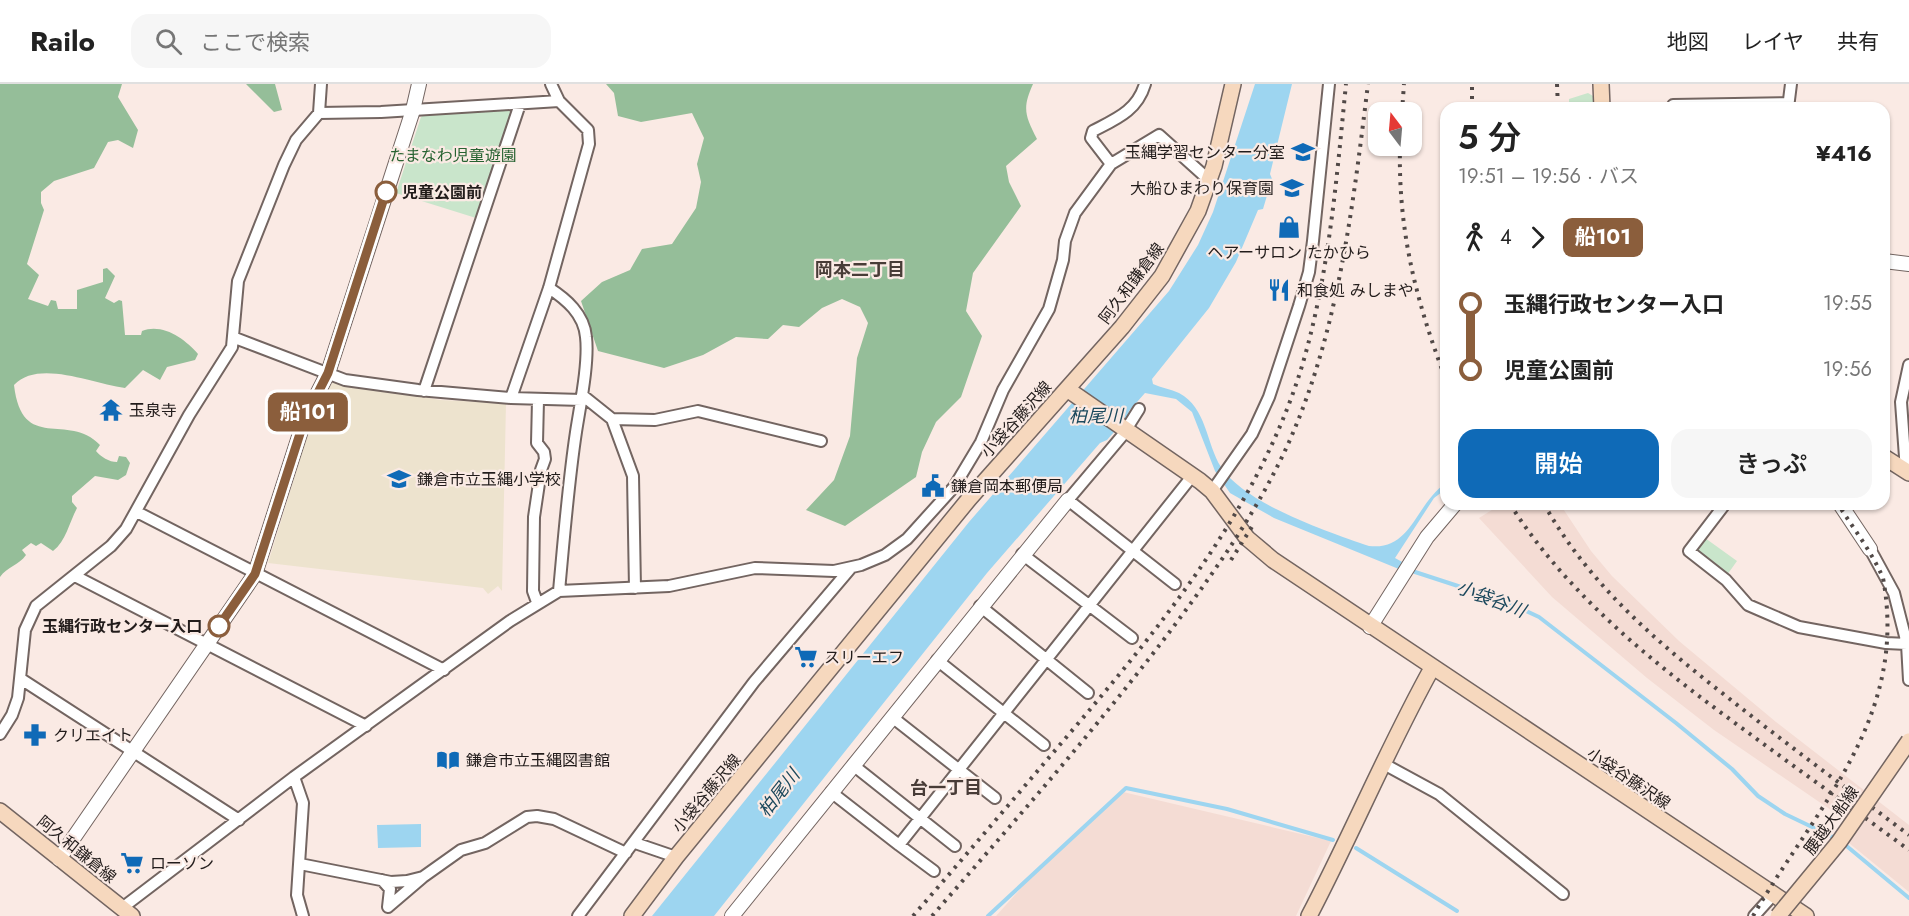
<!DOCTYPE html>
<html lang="ja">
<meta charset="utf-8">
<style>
body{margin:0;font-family:Jost,"Noto Sans JP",sans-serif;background:#f6f6f6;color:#222;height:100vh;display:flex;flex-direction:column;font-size:22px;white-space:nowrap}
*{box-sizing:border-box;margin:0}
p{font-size:20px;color:#767676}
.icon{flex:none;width:33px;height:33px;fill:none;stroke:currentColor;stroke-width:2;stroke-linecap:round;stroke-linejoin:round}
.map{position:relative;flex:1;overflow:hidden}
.panel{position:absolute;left:1440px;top:18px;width:450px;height:408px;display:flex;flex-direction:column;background:#fff;border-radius:18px;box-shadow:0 2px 4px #0004}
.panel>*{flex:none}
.badge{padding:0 12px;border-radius:9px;font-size:21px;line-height:39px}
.needle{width:39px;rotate:344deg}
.tools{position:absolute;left:1368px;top:18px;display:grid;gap:12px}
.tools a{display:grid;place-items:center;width:54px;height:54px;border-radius:12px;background:#fff;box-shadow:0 2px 4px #0004;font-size:30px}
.map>.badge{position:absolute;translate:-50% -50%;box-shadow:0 0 0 3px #fff}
.legs{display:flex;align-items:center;gap:9px;height:66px;padding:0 18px;font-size:20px}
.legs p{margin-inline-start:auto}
.headline{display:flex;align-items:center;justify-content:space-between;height:102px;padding:0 18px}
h1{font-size:33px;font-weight:600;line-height:45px}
.action{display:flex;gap:12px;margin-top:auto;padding:12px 18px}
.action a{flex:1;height:69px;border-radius:18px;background:#0f6ab7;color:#fff;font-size:24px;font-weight:600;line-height:69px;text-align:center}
.action a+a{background:#f6f6f6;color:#222}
ul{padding:0 18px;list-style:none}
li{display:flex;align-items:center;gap:21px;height:66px;font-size:22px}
li i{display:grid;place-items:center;width:9px;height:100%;margin:0 8px;background:currentColor}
li i::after{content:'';width:15px;height:15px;margin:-8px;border:4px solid;border-radius:50%;background:#fff}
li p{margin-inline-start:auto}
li:first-child i{background:linear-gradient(#0000 50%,currentColor 0)}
li:last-child i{background:linear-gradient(currentColor 50%,#0000 0)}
header{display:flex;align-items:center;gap:36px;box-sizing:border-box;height:84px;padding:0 30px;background:#fff;border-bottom:2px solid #e0e0e0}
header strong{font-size:28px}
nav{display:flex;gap:33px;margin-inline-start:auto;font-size:21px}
.search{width:420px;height:54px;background:#f6f6f6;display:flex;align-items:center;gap:15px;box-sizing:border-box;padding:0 21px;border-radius:18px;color:#767676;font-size:22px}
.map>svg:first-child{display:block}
</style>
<header>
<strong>Railo</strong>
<div class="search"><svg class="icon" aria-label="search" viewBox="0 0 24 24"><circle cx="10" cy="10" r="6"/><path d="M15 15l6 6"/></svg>ここで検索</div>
<nav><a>地図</a><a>レイヤ</a><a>共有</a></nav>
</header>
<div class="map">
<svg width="1909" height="832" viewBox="0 0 1909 832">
<rect width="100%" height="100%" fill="#faeae4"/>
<path fill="#f4dcd4" d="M1492,420H1560L1591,467L1612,492L1679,557L1776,638L1909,741V808L1838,750L1847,737L1714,646L1647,594L1552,513L1479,434L1495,424Z
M1123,708L1331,757L1296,832H996L1041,782Z"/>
<path fill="#ede3ce" d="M333,297L440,316L506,319L502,507L498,502L488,510L483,504L268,479L310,343Z"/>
<path fill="#c9e5cb" d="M1588,9L1593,12L1594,24H1569V15Z
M509,26L511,29L476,134L396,109L421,33L427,29Z
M1705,454L1737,477L1727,491L1697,471L1696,465Z"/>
<path fill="#95be99" d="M0,0H122L118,13L138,46L133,64L118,56L108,58L94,84L54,97L41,108V119L44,126L27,180L39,191L28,215L48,222L51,216L56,217L58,225H77V206L103,198V185L107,184L115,192L105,214L114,219L119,216L122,217L125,251H141L142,247C163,239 185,255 198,270L195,276L167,283L160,296L143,286L125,304C92,300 39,275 14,301C22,370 68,327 100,361L96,367C101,373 109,378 117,378L119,372L126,373L130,379L126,391L118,396L95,392L72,412V418L77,424C69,439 66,457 53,467L41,459L36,462L31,459L22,466L26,471C19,481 7,483 0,493Z
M246,0H275L282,26L274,28Z
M606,0H1033C1022,24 1025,32 1037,55L1006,82L1009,98L1021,122L973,189L966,227L982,252L961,313L936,338L922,368L916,393L845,442L806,426L834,396L850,352L857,274L868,239L860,223L842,215L822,224L799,243L783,241L768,255L736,253L703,271L664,284L598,267L581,217L602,198L630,186L642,165L672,160L696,124L701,98L697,80L704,54L692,29L641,38L618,32L614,9Z"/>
<path fill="#9dd5f0" d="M1255,0H1292L1270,90L1272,95L1263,125L1258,126L1236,178L1209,224L1152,295L1153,300C1161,304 1171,305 1179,309C1207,324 1206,359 1221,383C1245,420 1328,448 1369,462C1412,467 1415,420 1446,399V405L1434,414L1395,474L1415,485L1411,490L1274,434L1230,409L1215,387L1192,328L1176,315L1145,309L1129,327L1128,332L1107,356L1100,359L987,489L714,832H652L969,438L1169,207L1198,161L1213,128Z
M421,740V763L378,764L377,741Z"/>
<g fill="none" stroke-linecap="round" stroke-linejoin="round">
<path stroke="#9dd5f0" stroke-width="4" d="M1409,486L1507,518L1539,533L1676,639L1732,685L1758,712L1785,730L1837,755
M1843,759L1909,814
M1356,764L1457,827
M988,832L1126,704L1227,725L1333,756"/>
<g stroke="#736561" stroke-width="14">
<path id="minor" d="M1673,21L1788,19
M1788,24L1791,0
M319,29L381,28L559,17
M1111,80L1091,54L1093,47C1116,35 1137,27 1145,0
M549,204C566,215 584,230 586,253C589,279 580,322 576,348C568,401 564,454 559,507
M235,254L345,296L418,306L511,314L582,316
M424,307L520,20
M582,311L612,335L633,392L635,504
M511,314L549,204L589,60L588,46L559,17L551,0
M1139,325L1122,352L1068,416L1175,500
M612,335L655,336L698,327L821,357
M1906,387L1901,318L1909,281
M1212,407L1252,350L1269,313L1299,222L1309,188L1313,157L1329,0
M1725,420L1689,467L1726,496L1748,521L1799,543L1886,559L1907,560
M137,428L444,586
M1870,465L1894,509L1907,560L1909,596
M1022,470L1132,554
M75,492L366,642
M537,518L533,507L534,433L541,386L545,375L544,368L537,359L538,316
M980,522L1088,609
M937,576L1044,661
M21,595L239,736
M892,633L995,714
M0,650L12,631L18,614L25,546L36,522L111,462L126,445L189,331L232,263L238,197L284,81L296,56L319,29L321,0
M1384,680L1439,710L1563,810
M853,681L955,762
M294,693L303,719L297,811L303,832
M831,708L899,761L1193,391
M635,759L676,773
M899,761L934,787
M300,780L391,798L407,797L423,793L461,766L485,759L527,733L537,732L554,735L626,769
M382,796L390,805L388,823
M388,823L422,794
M122,824L294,693L510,537L559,507L669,502L755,484L834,487L861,481L885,471L907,455L954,403L981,358L1003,306L1049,225L1063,176L1065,157L1075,129L1111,80L1159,51L1209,96
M578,832L754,598L850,485
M1754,832L1773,811"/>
</g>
<g stroke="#736561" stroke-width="16">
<path id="tertiary" d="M1884,177L1909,180
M1840,420L1870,465
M1370,543L1427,453L1455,420
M59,775L255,490L305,334L328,289L413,26L419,0
M732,832L1068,416"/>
</g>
<g stroke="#736561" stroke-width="18">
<path id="secondary" d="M1601,0L1602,24
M1067,305L1200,397L1212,407L1247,454L1273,476L1806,832
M1884,373L1909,389
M0,727L132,832
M632,832L676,773L969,415L1122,243L1162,192L1198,127L1214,82L1233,0
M1309,832C1352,750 1387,665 1432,584"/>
</g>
<use href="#minor" stroke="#fff" stroke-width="10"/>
<use href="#tertiary" stroke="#fff" stroke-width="14"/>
<use href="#secondary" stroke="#f6d8be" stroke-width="15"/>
<path stroke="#514947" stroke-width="4" stroke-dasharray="3 6" stroke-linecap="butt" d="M1557,0L1558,24
M1472,24V0
M1402,28L1404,0
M1400,62C1398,147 1416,217 1446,296
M1510,420C1570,515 1661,585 1750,650C1803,689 1856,727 1909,766
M1544,420C1590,502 1658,559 1731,616C1789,662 1849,706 1909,751
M1231,476L1255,438
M913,832C960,778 1006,724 1052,670C1154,551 1264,422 1306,268C1330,180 1337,90 1346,0
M932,832C1013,739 1094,647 1168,550C1213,490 1258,427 1289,358C1339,245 1353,121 1368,0
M1753,832C1816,723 1909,634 1883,494C1872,468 1853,444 1838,420"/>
<g stroke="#736561" stroke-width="18" stroke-linecap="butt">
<path id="secondary-bridge" d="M1778,832L1839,758L1909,657"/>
</g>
<use href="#secondary-bridge" stroke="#f6d8be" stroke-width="15"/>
</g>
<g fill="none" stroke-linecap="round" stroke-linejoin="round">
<g stroke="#fff" stroke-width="14">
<path id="line-1" d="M219,542L255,490L305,334L328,289L386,108"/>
</g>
<use href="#line-1" stroke="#8b5e3c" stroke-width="9"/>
</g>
<defs>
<g id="school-bare" transform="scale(1.8)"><path d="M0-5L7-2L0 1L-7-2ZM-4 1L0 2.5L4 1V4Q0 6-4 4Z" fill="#0f6ab7" stroke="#faeae4" stroke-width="2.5" paint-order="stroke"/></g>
<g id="shop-bare" transform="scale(1.8)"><path d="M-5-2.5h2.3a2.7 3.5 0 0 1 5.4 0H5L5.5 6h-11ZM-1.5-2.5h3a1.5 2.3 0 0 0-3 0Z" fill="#0f6ab7" stroke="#faeae4" stroke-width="2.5" paint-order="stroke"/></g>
<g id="restaurant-bare" transform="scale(1.8)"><path d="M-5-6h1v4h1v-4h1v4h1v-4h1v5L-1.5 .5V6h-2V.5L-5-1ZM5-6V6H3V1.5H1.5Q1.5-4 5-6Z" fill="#0f6ab7" stroke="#faeae4" stroke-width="2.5" paint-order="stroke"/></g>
<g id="temple-bare" transform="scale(1.8)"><path d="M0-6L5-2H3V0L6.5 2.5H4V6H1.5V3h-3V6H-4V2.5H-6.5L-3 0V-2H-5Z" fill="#0f6ab7" stroke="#faeae4" stroke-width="2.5" paint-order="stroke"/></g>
<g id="civic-bare" transform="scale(1.8)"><path d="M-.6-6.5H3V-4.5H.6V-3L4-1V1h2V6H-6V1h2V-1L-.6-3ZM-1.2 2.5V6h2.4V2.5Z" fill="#0f6ab7" stroke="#faeae4" stroke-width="2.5" paint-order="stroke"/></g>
<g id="supermarket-bare" transform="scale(1.8)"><path d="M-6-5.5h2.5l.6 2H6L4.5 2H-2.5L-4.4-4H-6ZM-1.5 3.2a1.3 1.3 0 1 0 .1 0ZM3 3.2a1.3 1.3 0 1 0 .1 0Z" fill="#0f6ab7" stroke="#faeae4" stroke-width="2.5" paint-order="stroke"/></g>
<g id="pharmacy-bare" transform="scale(1.8)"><path d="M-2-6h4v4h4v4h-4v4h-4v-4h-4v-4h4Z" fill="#0f6ab7" stroke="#faeae4" stroke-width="2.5" paint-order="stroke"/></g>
<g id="library-bare" transform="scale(1.8)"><path d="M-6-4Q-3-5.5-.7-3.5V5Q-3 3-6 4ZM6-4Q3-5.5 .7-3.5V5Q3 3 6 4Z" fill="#0f6ab7" stroke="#faeae4" stroke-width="2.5" paint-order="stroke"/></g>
</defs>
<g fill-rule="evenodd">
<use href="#school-bare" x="1303" y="68"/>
<use href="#school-bare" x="1292" y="104"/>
<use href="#shop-bare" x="1289" y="143"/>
<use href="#restaurant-bare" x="1279" y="206"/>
<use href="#temple-bare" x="111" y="326"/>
<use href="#school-bare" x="399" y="395"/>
<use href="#civic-bare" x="933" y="402"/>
<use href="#supermarket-bare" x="806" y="573"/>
<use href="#pharmacy-bare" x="35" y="651"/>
<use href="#library-bare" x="448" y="676"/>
<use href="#supermarket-bare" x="132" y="779"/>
</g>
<g fill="#fff" stroke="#8b5e3c" stroke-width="3">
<circle cx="386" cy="108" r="10"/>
<circle cx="219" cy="542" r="10"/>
</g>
<g text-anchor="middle" stroke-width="4.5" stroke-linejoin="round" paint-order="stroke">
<g font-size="16" fill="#221c1b" stroke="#faeae4" text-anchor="start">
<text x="1285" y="74" text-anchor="end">玉縄学習センター分室</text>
<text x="1274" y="110" text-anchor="end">大船ひまわり保育園</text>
<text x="1289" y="174" text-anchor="middle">ヘアーサロン たかひら</text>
<text x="1297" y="212">和食処 みしまや</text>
<text x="129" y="332">玉泉寺</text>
<text x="417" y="401">鎌倉市立玉縄小学校</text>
<text x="951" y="408">鎌倉岡本郵便局</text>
<text x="824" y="579">スリーエフ</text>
<text x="53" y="657">クリエイト</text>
<text x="466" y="682">鎌倉市立玉縄図書館</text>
<text x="150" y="785">ローソン</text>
</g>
<g font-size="16" fill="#286332" stroke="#faeae4">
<text x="453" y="77">たまなわ児童遊園</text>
</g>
<g font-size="16" font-weight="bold" fill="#221c1b" stroke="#faeae4" text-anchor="start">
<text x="402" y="114">児童公園前</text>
<text x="202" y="548" text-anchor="end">玉縄行政センター入口</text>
</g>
<g font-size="16" fill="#221c1b" stroke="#faeae4">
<text transform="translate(1131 199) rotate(-53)" y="6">阿久和鎌倉線</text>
<text transform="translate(1016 335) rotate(-48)" y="6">小袋谷藤沢線</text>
<text transform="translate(1629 694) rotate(34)" y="6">小袋谷藤沢線</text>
<text transform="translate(706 709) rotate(-50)" y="6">小袋谷藤沢線</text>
<text transform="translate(1831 736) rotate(-54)" y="6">腰越大船線</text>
<text transform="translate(77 765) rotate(39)" y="6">阿久和鎌倉線</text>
</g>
<g font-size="18" font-weight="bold" fill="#483c37" stroke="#faeae4">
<text x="860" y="192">岡本二丁目</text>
<text x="946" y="710">台一丁目</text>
</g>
<g font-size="18" font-style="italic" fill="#1b485c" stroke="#faeae4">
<text x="1096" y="338">柏尾川</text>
<text transform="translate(1491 515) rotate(21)" y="6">小袋谷川</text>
<text transform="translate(779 709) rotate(-52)" y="6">柏尾川</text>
</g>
</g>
</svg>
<div class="tools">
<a><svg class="needle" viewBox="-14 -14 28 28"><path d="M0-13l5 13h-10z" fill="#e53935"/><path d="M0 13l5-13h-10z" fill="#767676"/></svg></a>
</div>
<b class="badge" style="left:308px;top:328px;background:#8b5e3c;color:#fff">船101</b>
<section class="panel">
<div class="headline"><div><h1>5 分</h1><p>19:51 – 19:56 · バス</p></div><b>¥416</b></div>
<div class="legs"><svg class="icon" aria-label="walk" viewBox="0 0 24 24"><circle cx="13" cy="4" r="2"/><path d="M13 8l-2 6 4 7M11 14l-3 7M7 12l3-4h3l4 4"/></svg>4<svg class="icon" aria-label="forward" viewBox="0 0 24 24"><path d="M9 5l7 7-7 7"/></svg><b class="badge" style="background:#8b5e3c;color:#fff">船101</b></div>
<ul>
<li><i style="color:#8b5e3c"></i><b>玉縄行政センター入口</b><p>19:55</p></li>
<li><i style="color:#8b5e3c"></i><b>児童公園前</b><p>19:56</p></li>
</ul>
<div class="action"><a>開始</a><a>きっぷ</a></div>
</section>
</div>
